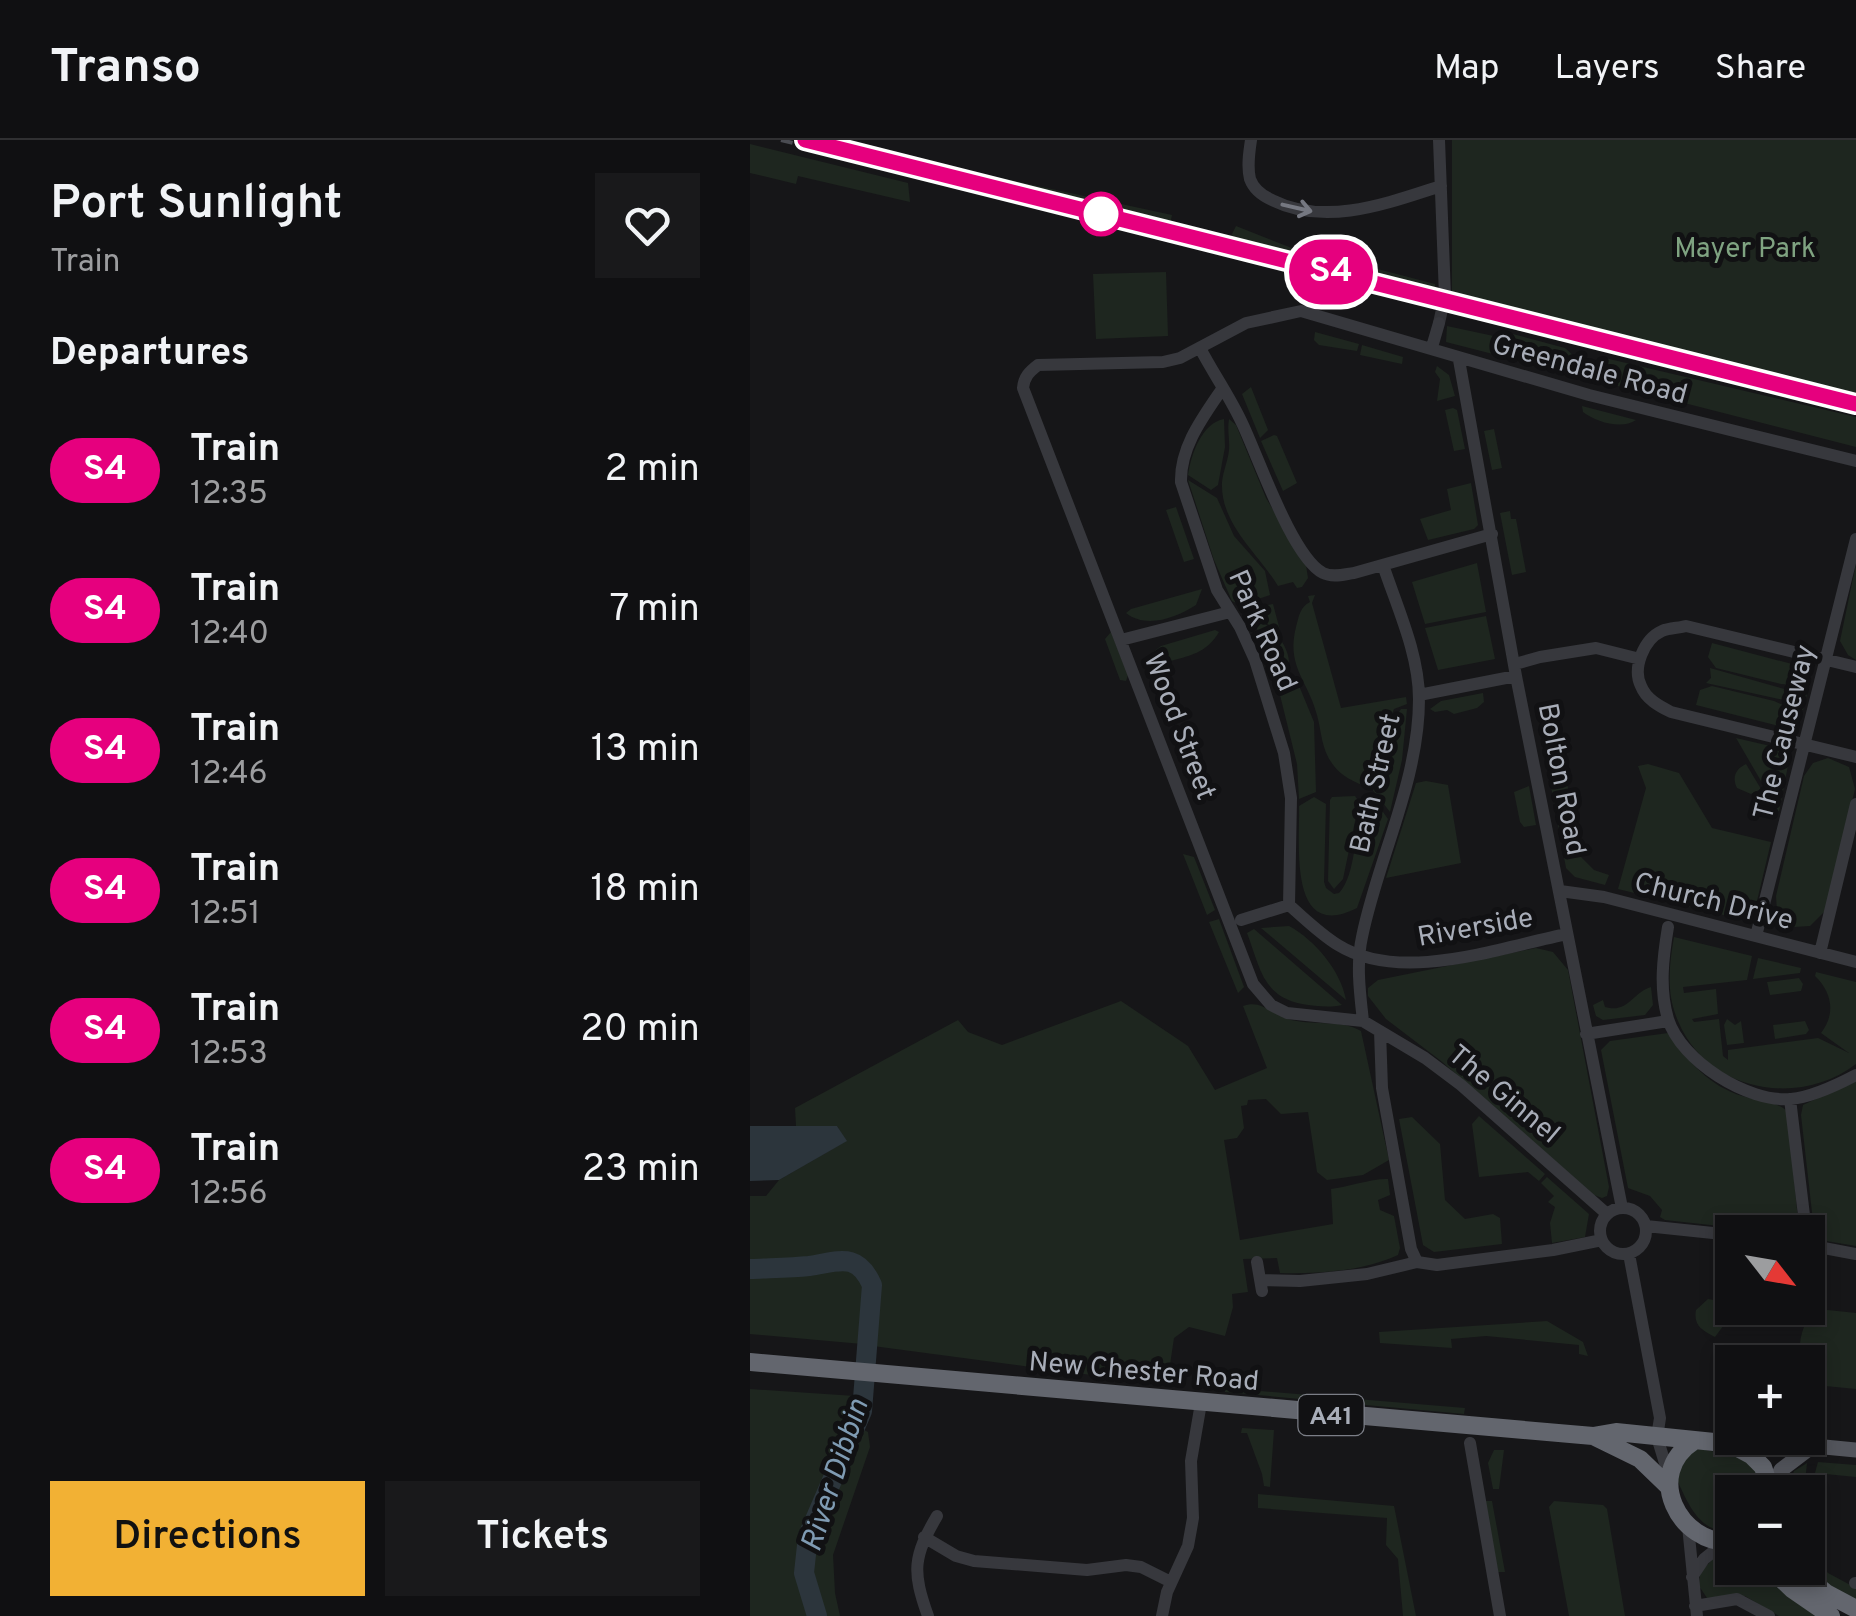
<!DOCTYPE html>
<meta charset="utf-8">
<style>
body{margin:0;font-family:Overpass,sans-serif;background:#19191b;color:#f1f3f6;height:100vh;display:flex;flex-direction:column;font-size:38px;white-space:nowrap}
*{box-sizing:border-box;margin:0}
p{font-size:32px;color:#9c9d9f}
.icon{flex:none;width:55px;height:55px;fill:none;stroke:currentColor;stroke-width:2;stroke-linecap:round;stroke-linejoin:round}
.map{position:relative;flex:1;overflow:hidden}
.details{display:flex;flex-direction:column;background:#101012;width:750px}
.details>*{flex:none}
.badge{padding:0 20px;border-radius:32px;font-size:35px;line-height:65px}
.needle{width:65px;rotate:121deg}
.tools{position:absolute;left:965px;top:1075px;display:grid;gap:20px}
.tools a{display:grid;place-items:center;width:110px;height:110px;border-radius:0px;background:#101012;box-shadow:0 5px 15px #0003,0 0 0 2px #303032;font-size:50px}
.map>.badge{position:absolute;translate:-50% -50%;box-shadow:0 0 0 5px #fff}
h2{padding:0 50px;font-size:38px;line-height:90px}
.round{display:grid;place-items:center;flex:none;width:105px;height:105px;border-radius:0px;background:#19191b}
.overview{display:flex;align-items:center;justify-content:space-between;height:170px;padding:0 50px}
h1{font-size:48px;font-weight:600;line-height:75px}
.primary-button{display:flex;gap:20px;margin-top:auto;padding:20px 50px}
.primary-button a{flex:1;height:115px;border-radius:0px;background:#f2b134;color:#111;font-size:40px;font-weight:600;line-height:115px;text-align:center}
.primary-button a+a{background:#19191b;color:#f1f3f6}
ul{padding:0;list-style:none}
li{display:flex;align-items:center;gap:30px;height:140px;padding:0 50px}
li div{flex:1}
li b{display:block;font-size:38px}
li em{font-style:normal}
li .badge{min-width:110px;font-weight:700;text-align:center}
header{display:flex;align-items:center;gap:60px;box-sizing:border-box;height:140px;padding:0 50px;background:#101012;border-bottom:2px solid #303032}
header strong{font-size:48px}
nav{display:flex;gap:55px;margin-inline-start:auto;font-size:35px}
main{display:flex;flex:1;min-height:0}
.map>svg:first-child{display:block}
</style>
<header>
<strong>Transo</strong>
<nav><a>Map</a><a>Layers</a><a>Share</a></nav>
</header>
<main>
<section class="details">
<div class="overview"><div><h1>Port Sunlight</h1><p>Train</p></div><a class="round"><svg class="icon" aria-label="heart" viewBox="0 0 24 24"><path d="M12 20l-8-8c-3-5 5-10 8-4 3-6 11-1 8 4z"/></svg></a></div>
<h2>Departures</h2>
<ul>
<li><span class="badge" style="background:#e6007e;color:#fff">S4</span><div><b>Train</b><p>12:35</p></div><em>2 min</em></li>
<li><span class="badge" style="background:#e6007e;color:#fff">S4</span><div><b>Train</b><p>12:40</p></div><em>7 min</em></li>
<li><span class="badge" style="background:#e6007e;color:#fff">S4</span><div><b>Train</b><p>12:46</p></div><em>13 min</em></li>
<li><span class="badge" style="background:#e6007e;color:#fff">S4</span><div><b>Train</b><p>12:51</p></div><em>18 min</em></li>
<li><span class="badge" style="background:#e6007e;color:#fff">S4</span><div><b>Train</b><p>12:53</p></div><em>20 min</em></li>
<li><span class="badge" style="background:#e6007e;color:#fff">S4</span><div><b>Train</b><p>12:56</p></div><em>23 min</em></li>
</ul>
<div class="primary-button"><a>Directions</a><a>Tickets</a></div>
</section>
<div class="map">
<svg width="1106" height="1476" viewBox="0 0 1106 1476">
<rect width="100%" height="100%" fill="#161618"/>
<path fill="#1e261f" d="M702,0H1106V258L702,158Z
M0,4L158,43L160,62L48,36L46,44L0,33Z
M186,24L422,75L420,84L256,42L186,31Z
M486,86L552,112L555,110L685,144L687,155L480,98Z
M416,132L418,196L346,199L343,134Z
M697,186L753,198L763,194L815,208L825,217L850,222L855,218L1106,277V307L696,202Z
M565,192L609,204L607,211L569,205L564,200Z
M612,205L653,217L652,224L610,215Z
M687,226L699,235L705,256L687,261L690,239L685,232Z
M501,247L518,290L510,298L492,254Z
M832,266L886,280C872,290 846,282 833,272Z
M703,268L707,270L715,309L704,311L695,270Z
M474,279L475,307L468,345L461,350L438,335C441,314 452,283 474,279Z
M479,279L486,285L516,358L556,425L558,438L552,447L547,448L543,442L528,446C508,413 470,384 472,342C473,331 478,321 479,310C480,301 477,290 479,279Z
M744,289L752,328L742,330L734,291Z
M524,295L527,296L547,343L533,351L511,301Z
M438,340L467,358L484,396L515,431L520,455L490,465L482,461L464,420Z
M721,343L728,385L724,389L678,400L670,379L701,370L697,349Z
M426,367L444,419L434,422L416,370Z
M760,371L761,379H766L776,432L762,435L750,373Z
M727,423L736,472L675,484L662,442Z
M1106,424V520L1098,515L1090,501Z
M452,449L446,465C426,478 396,489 376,473L381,469Z
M565,455L562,463L591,568L656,557L657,564L644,569L616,647C605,642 591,636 584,626C571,610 572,593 567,575C558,540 536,527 546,487C549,476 550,467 560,462L558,456Z
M523,464L532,498L508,474L512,466Z
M736,476L745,519L688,530L675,488Z
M503,477C520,484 539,504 539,523L532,532L529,552Z
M465,490L469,492C457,513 439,516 417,522L403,512L411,506Z
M361,492L378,535L376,541L370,540L355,499Z
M962,503L1057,528L1058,546L1031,544L966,528L958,517Z
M960,528L1038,550H1058L1053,570L1034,560L956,543L961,538Z
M535,532L545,536L564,582L566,652L549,659L547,624L530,555Z
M962,546L1024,561L1052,574L1046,586L1033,587L946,565L950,550Z
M733,553L734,562L727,568L704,574L697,570L685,572L680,569L691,561Z
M651,569H657L652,620L640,672L622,649V644L642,582Z
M986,598L1033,609L1040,615L1029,672Z
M1078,618L1099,627L1105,649L1077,769L1060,786L1044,787L1027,771L1026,756L1054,636L1063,623Z
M898,624L929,633L962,688L1021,702L1007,761C997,771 988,775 974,775L868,749L896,648L888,626Z
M996,624L1011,649L1001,654L987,648C982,638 985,629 996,624Z
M814,627L831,717L844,730L859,735L855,745L825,737L816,728L798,630Z
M676,641L698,645L711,723L636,738L666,643Z
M779,646L786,685L774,687L770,682L764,652Z
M605,656L609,662L593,739L584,749L578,741L580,660L582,657Z
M564,657L576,664L574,742L576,748L584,754L589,753C607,734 603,689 616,663L626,662L638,679L607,768C538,803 550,705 549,666Z
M433,714L444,717L465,770L457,775Z
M469,779L494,847L488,853L459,782Z
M539,786C565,800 591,831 596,860L511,788Z
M504,789L592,865C579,868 565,866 552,864C512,856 510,827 497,793Z
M924,797L1002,816L997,840L933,847L934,853L966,849L968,874L942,879L944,882L969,879L973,916L978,920V910L1068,898L1099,913L1071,893C1086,874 1082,852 1065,836L1066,832L1106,842V924C1049,968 957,952 928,881C916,853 919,826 924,797Z
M786,808L803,812L818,830L859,1047L857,1056L852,1058L844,1055L691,921L636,879L618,856V848L628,840Z
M1008,818L1051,828L1050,833L1003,839Z
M1049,838L1053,844L1051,851L1020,855L1017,842Z
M901,847L903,865L895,875L853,880L846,876L843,865L853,860L855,867C878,874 883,852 901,847Z
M371,861L438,906L465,950L517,928L493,866C511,859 521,874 538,879C561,886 591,879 611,891L639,1020L613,1035L577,1040L567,1032L558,972L531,974L516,959L498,960L497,965L491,966L494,988L487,998L474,1000L490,1100L583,1084L581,1049C597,1047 624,1038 638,1039L640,1055L628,1060L630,1070L644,1076L650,1108L648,1115C614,1131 568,1134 530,1133L527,1118L493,1119L498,1152L482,1154L483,1167L475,1196L439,1187L424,1198L417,1245L123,1206L128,1145L124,1136L106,1116L83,1113L59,1120L0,1122V1056H16L29,1040L96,1001L87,986H46L45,968L208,880L218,892L252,905Z
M977,879L985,885L991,881L994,903L977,905L974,885Z
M1055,881L1059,890L1056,894L1025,899L1023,885Z
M918,893C938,921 959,946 992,956C1008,961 1025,960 1038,972L1048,1081L1043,1091L1024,1092L915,1080L910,1077L912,1070L900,1056L878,1048L851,910L860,901Z
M1106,940V1106L1076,1101L1064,1090L1051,975L1053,965Z
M729,976L795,1034L789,1041L778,1032L729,1037L722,984Z
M662,977L690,1004L695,1060L715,1079L743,1074L750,1078L752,1104L684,1112L673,1105L649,979Z
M797,1037L839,1074L835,1097L802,1103L800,1083L805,1067L798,1062L804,1056L791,1043Z
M101,1130L112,1143V1204L0,1194V1138Z
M958,1159L969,1161L985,1170L965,1197C953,1191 943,1186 946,1170Z
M1068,1169L1106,1173V1249L1065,1245L1058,1241V1222H1051C1047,1205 1052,1179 1068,1169Z
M797,1181L833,1202L838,1216L829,1214V1205L736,1196L701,1199L702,1208L630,1203L629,1192Z
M475,1248L715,1268L714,1274L475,1252Z
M0,1249L105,1256L100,1283L118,1292L120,1307L83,1415L85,1453L90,1476H0Z
M492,1288L524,1290L520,1347L514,1346L512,1334L497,1293H491Z
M949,1309L984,1315L1006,1327L1015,1352H982V1391C948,1394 938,1362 925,1336L938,1312Z
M744,1310H754L749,1349H743L738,1323Z
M1068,1322L1106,1325V1337L1065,1333Z
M1057,1323L1054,1352H1037L1044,1331Z
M508,1354L644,1366L666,1476H653L648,1419L636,1405L637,1378L508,1368Z
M735,1361H742L755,1432H748Z
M804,1361L853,1365L857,1369L875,1476H819L799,1367Z
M982,1410V1428H1011L1070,1476H1029L995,1456L957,1458L949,1446L950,1432L969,1413Z
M1058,1413L1078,1433L1106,1448V1461L1067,1437L1058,1426Z"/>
<path fill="#2c353c" d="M0,986H87L97,1001L29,1040L0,1041Z"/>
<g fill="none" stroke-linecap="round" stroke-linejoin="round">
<path stroke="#2c353c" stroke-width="20" d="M0,1129C19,1128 40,1128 59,1126C88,1122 107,1111 122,1145L112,1271L58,1396L54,1433L67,1476"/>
<path stroke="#333438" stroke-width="12" stroke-dasharray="12 6" stroke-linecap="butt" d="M689,183L695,156"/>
<path stroke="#37383d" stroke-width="12" d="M501,0C499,13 497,27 500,39C504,50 513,56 522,60C576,87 638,63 691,46
M689,0L695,156
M682,207L689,183
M450,208C463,233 480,257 492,283C508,316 542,417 573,433C583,438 595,434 604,433L742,394
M709,220L766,536L872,1068
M472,249C453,277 430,307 431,342L467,450L490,487L505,520L534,613L541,658L539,765
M371,500L480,472
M765,524L790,517L846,508L890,519
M1106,527L936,486C929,488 919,488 912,491C894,499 882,528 891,546C896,559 909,566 921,572L1106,617
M669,555L766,536
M810,751L854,757L1106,822
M539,765C554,778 570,794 588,805C651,844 748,808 817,794
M491,780L539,765
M918,787C913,817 909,849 918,879C931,921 998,963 1041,959C1062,957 1087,945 1106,935
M1006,796L1106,399
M1070,813L1106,664
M613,881C610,854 606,824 612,797C628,718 669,641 669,559C669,514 647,467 633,425
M630,891L632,948L661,1109L667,1122
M836,894L918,881
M1040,959L1056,1092
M850 1091a23 23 0 1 1 46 0a23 23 0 1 1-46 0Z
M857,1074L711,945L675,918L613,881L537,873L521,865L503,844L273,248C274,237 279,232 288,225L413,222L430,218L496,183L551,171L839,255L1106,321
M896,1086L982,1095
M1058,1105L1106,1114
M879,1114L910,1278L907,1297L918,1333
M507,1122L512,1151
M512,1140L550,1141L617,1134L667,1122L687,1125L803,1110L852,1100
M720,1303L750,1476
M938,1386L947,1476
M174,1397L206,1416L224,1421L337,1430L376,1425L391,1427L421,1442
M942,1437L954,1419L974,1403
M1105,1443H1106
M945,1466L987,1459L1019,1476
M178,1476C162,1431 163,1417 187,1376
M412,1476L417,1452L438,1406L443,1378L441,1321L451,1263"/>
<path stroke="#53555c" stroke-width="15" d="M988,1308L1064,1306L1106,1310
M1021,1351L1031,1330L1060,1308"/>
<path stroke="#63666e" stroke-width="18" d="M0,1222L843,1296L866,1292L964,1302L988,1308L1001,1315L1013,1327L1021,1352
M843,1296L890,1319L918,1346
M944,1301C893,1334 929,1405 982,1402
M1020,1428L1042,1449L1081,1476
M1046,1428L1076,1453L1106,1469"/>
<path stroke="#4a4c52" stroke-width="4" stroke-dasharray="12 10" stroke-linecap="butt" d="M31,0L1106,271"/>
</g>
<defs><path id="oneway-shaft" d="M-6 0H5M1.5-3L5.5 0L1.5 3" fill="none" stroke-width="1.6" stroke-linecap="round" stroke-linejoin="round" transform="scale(2.5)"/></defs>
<use stroke="#757881" href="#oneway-shaft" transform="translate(547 68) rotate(13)"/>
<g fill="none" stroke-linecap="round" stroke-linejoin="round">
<g stroke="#fff" stroke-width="22">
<path id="line" d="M55,0L1106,264"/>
</g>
<use href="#line" stroke="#e6007e" stroke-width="15"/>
</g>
<circle fill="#fff" stroke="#e6007e" stroke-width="5" cx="351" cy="74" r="20"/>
<g text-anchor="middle" stroke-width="10" stroke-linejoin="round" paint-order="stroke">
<rect fill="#111113" stroke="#7b7e86" stroke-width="2.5" x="548.5" y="1255" width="65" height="40" rx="8"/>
<g font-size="25" font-weight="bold" fill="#a8adb8">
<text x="581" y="1284">A41</text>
</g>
<g font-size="28" fill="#7fa381" stroke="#111113">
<text x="995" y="117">Mayer Park</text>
</g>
<g font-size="28" fill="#a8adb8" stroke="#111113">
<text transform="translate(840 228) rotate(15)" y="10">Greendale Road</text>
<text transform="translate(514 490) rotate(66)" y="10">Park Road</text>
<text transform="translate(431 586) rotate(69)" y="10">Wood Street</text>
<text transform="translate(1033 592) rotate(-76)" y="10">The Causeway</text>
<text transform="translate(813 639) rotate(79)" y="10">Bolton Road</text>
<text transform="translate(624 643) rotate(-77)" y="10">Bath Street</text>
<text transform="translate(964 760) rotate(14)" y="10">Church Drive</text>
<text transform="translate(725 786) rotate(-10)" y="10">Riverside</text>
<text transform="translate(755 953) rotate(40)" y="10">The Ginnel</text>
<text transform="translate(394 1230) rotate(5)" y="10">New Chester Road</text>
</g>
<g font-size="30" font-style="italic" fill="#7f9bb3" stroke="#111113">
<text transform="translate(84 1335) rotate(-72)" y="10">River Dibbin</text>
</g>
</g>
</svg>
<div class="tools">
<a><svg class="needle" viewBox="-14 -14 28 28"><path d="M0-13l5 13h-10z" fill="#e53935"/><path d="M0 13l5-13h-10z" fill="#9c9d9f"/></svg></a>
<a>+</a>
<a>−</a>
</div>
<b class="badge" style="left:581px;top:132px;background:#e6007e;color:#fff">S4</b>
</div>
</main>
